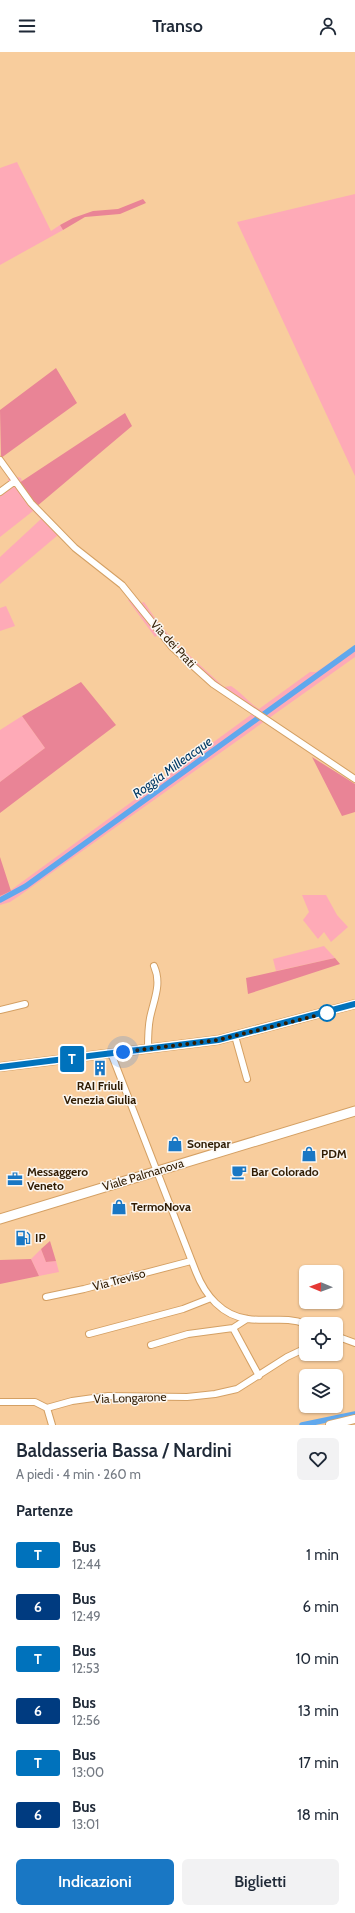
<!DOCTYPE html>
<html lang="it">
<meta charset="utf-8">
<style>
body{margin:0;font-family:Cabin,sans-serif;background:#f2f2f3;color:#1f2937;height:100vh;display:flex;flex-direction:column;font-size:15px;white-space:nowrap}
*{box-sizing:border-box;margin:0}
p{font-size:13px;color:#747a83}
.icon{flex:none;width:22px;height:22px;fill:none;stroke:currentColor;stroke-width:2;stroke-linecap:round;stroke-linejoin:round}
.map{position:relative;height:1373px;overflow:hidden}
.details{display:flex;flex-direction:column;background:#fff;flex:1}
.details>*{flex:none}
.badge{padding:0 8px;border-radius:3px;font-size:14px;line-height:26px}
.needle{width:26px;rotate:271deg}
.buttons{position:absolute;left:299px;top:1213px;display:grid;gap:8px}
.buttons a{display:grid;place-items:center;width:44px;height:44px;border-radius:6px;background:#fff;box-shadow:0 1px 3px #0004;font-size:20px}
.you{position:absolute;width:20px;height:20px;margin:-10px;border:3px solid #fff;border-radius:50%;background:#1a73e8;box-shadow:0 0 0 6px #1a73e833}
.map>.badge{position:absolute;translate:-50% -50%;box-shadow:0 0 0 2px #fff}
h2{padding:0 16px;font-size:15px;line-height:36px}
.round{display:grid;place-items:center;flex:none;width:42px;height:42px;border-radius:6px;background:#f2f2f3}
.summary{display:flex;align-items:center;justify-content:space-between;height:68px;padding:0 16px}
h1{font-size:19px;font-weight:600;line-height:30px}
.cta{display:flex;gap:8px;margin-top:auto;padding:8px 16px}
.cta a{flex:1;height:46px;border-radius:6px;background:#1977c4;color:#fff;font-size:16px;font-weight:600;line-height:46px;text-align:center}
.cta a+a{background:#f2f2f3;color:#1f2937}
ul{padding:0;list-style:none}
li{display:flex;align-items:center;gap:12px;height:52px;padding:0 16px}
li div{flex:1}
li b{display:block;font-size:15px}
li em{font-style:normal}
li .badge{min-width:44px;font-weight:700;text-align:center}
header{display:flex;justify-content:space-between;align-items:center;height:52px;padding:0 16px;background:#fff;font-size:18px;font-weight:600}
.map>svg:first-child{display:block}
</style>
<header><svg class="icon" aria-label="menu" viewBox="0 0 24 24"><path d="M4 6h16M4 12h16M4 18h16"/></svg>Transo<svg class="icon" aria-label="person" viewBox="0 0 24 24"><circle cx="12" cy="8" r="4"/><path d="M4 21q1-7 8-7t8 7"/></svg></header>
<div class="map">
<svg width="355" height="1373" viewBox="0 0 355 1373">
<rect width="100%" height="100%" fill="#f8cd9d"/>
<path fill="#feaab7" d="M17,110L51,179L60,173L63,178L0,213V116Z
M355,142V424L237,170Z
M0,404L14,424L21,426L22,429L19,431L33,450L87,504L126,533L141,551L144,550L159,572L178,593L224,635L231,634C242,641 248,650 259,657L310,620H316L355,594V605L19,844L10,850L0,853V844L11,838L252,662L207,631L158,583L155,585L128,548L131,547L120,533L58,483L0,532V505L41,467L33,459L0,485V438L8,430V425L0,414Z
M6,554L15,574L0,579V556Z
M22,664L45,696L0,730V678Z
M302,843H326L337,863L348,875L331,890L324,880L318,887L303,868L309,860Z
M324,894L335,906L276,919L273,907Z
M41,1197L46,1210L56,1209L59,1220L39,1224L31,1207Z"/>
<path fill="#e98496" d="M143,147L146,151L120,162L85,165L63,178L60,173L73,166L93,159L118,157Z
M56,316L77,351L1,406L0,358Z
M125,361L132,374L36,455L19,431Z
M81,630L116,673L0,761V730L45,696L22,664Z
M312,705L355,732V760L342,764Z
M0,805L11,839L0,844Z
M335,906L340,912L248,942L246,926Z
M50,1189L56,1209L46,1210L41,1197Z
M31,1207L39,1224L0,1232V1208Z"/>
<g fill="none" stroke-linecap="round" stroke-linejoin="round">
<path stroke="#60a8ed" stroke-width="5.5" d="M0,848L26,834L355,596
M302,1373L355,1362"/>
<g stroke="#d4a064" stroke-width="8">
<path id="street" d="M0,408L31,451L75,496L122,533L172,595L213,632L355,727
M0,440L15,429
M0,958L25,952
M235,984L247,1027
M148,997C148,987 148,976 150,966C154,947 162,932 154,914
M111,1001L196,1220C205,1243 222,1264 248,1267C269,1270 286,1264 306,1272
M46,1245L84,1237L191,1209
M233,1276L259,1324
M89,1282L183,1257L211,1246
M336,1284L355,1291
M151,1293L188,1282L233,1276L247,1267
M0,1350H35L47,1356L72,1349L108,1344L187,1345L215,1342L237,1337L287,1305L306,1296
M47,1356L52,1373"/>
</g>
<g stroke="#d4a064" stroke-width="10">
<path id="secondary" d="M0,1015L218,988L355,952
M330,1373L355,1367"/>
</g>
<g stroke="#d4a064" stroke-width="11">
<path id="primary" d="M0,1167L355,1059"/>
</g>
<use href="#street" stroke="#fff" stroke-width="6"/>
<use href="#secondary" stroke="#fff" stroke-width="8"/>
<use href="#primary" stroke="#fff" stroke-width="9"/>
</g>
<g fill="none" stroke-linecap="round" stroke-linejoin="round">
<g stroke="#fff" stroke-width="9">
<path id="line" d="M0,1015L218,988L355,952"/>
</g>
<use href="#line" stroke="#0072bc" stroke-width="6"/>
<path stroke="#301c03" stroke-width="4" stroke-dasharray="0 7.2" d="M123,1000L218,988L327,961"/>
</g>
<defs>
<g id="building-bare" transform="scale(1.2)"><path d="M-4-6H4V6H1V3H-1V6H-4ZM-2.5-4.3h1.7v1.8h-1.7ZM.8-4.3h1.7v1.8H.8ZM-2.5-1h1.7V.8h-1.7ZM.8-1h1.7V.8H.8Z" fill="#1977c4" stroke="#fbf6f0" stroke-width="2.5" paint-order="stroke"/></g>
<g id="shop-bare" transform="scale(1.2)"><path d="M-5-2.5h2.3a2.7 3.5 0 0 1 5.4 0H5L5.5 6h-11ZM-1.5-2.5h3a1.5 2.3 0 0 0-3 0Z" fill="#1977c4" stroke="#fbf6f0" stroke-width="2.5" paint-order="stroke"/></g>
<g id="cafe-bare" transform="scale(1.2)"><path d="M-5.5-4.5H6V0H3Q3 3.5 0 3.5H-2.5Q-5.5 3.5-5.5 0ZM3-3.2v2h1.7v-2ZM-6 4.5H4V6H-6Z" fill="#1977c4" stroke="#fbf6f0" stroke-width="2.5" paint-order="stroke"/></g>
<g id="office-bare" transform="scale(1.2)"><path d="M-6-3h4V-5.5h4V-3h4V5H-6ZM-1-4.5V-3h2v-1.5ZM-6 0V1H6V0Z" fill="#1977c4" stroke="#fbf6f0" stroke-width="2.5" paint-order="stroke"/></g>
<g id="fuel-bare" transform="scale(1.2)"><path d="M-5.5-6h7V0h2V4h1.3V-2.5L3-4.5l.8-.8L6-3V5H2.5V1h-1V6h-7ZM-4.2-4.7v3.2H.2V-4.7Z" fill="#1977c4" stroke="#fbf6f0" stroke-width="2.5" paint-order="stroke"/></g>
</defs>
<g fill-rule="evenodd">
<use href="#building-bare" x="100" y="1016"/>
<use href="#shop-bare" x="175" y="1092"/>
<use href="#shop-bare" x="309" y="1102"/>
<use href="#cafe-bare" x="239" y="1120"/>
<use href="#office-bare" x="15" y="1127"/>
<use href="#shop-bare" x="119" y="1155"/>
<use href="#fuel-bare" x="23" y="1186"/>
</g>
<circle fill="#fff" stroke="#0072bc" stroke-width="2" cx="327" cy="961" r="8"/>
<g text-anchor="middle" stroke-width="3" stroke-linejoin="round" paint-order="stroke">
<g font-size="12" fill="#301c03" stroke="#fbf6f0">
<text transform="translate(173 592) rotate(47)" y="4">Via dei Prati</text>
<text transform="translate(143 1123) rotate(-17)" y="4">Viale Palmanova</text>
<text transform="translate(119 1228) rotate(-15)" y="4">Via Treviso</text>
<text transform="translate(130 1346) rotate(-2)" y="4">Via Longarone</text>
</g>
<g font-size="12" font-weight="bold" fill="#301c03" stroke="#fbf6f0" text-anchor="start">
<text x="100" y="1038" text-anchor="middle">RAI Friuli<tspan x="100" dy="14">Venezia Giulia</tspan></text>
<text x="187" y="1096">Sonepar</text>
<text x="321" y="1106">PDM</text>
<text x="27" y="1124">Messaggero<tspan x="27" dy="14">Veneto</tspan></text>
<text x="251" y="1124">Bar Colorado</text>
<text x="131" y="1159">TermoNova</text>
<text x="35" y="1190">IP</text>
</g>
<g font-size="13" font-style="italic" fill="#023a66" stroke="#fbf6f0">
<text transform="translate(172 715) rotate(-36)" y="5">Roggia Milleacque</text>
</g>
</g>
</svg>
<div class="buttons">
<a><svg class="needle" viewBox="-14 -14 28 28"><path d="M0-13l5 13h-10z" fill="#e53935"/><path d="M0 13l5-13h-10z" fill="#747a83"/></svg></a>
<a><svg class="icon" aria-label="locate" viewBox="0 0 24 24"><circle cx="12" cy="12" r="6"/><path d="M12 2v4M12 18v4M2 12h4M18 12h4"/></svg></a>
<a><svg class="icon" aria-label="layers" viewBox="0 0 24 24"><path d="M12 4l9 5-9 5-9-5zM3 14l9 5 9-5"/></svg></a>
</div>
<div class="you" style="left:123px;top:1000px"></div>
<b class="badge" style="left:72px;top:1007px;background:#0072bc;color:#fff">T</b>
</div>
<section class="details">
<div class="summary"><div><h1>Baldasseria Bassa / Nardini</h1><p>A piedi · 4 min · 260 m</p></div><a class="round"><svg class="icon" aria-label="heart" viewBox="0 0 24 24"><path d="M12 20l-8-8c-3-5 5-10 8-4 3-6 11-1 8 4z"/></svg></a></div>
<h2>Partenze</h2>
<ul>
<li><span class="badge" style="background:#0072bc;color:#fff">T</span><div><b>Bus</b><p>12:44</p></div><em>1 min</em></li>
<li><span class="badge" style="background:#003b80;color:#fff">6</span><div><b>Bus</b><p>12:49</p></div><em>6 min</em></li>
<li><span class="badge" style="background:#0072bc;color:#fff">T</span><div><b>Bus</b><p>12:53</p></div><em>10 min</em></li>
<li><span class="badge" style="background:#003b80;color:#fff">6</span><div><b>Bus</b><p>12:56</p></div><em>13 min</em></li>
<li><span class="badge" style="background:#0072bc;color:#fff">T</span><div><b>Bus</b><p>13:00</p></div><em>17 min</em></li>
<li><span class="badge" style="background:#003b80;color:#fff">6</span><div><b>Bus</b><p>13:01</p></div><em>18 min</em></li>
</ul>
<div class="cta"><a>Indicazioni</a><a>Biglietti</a></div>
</section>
